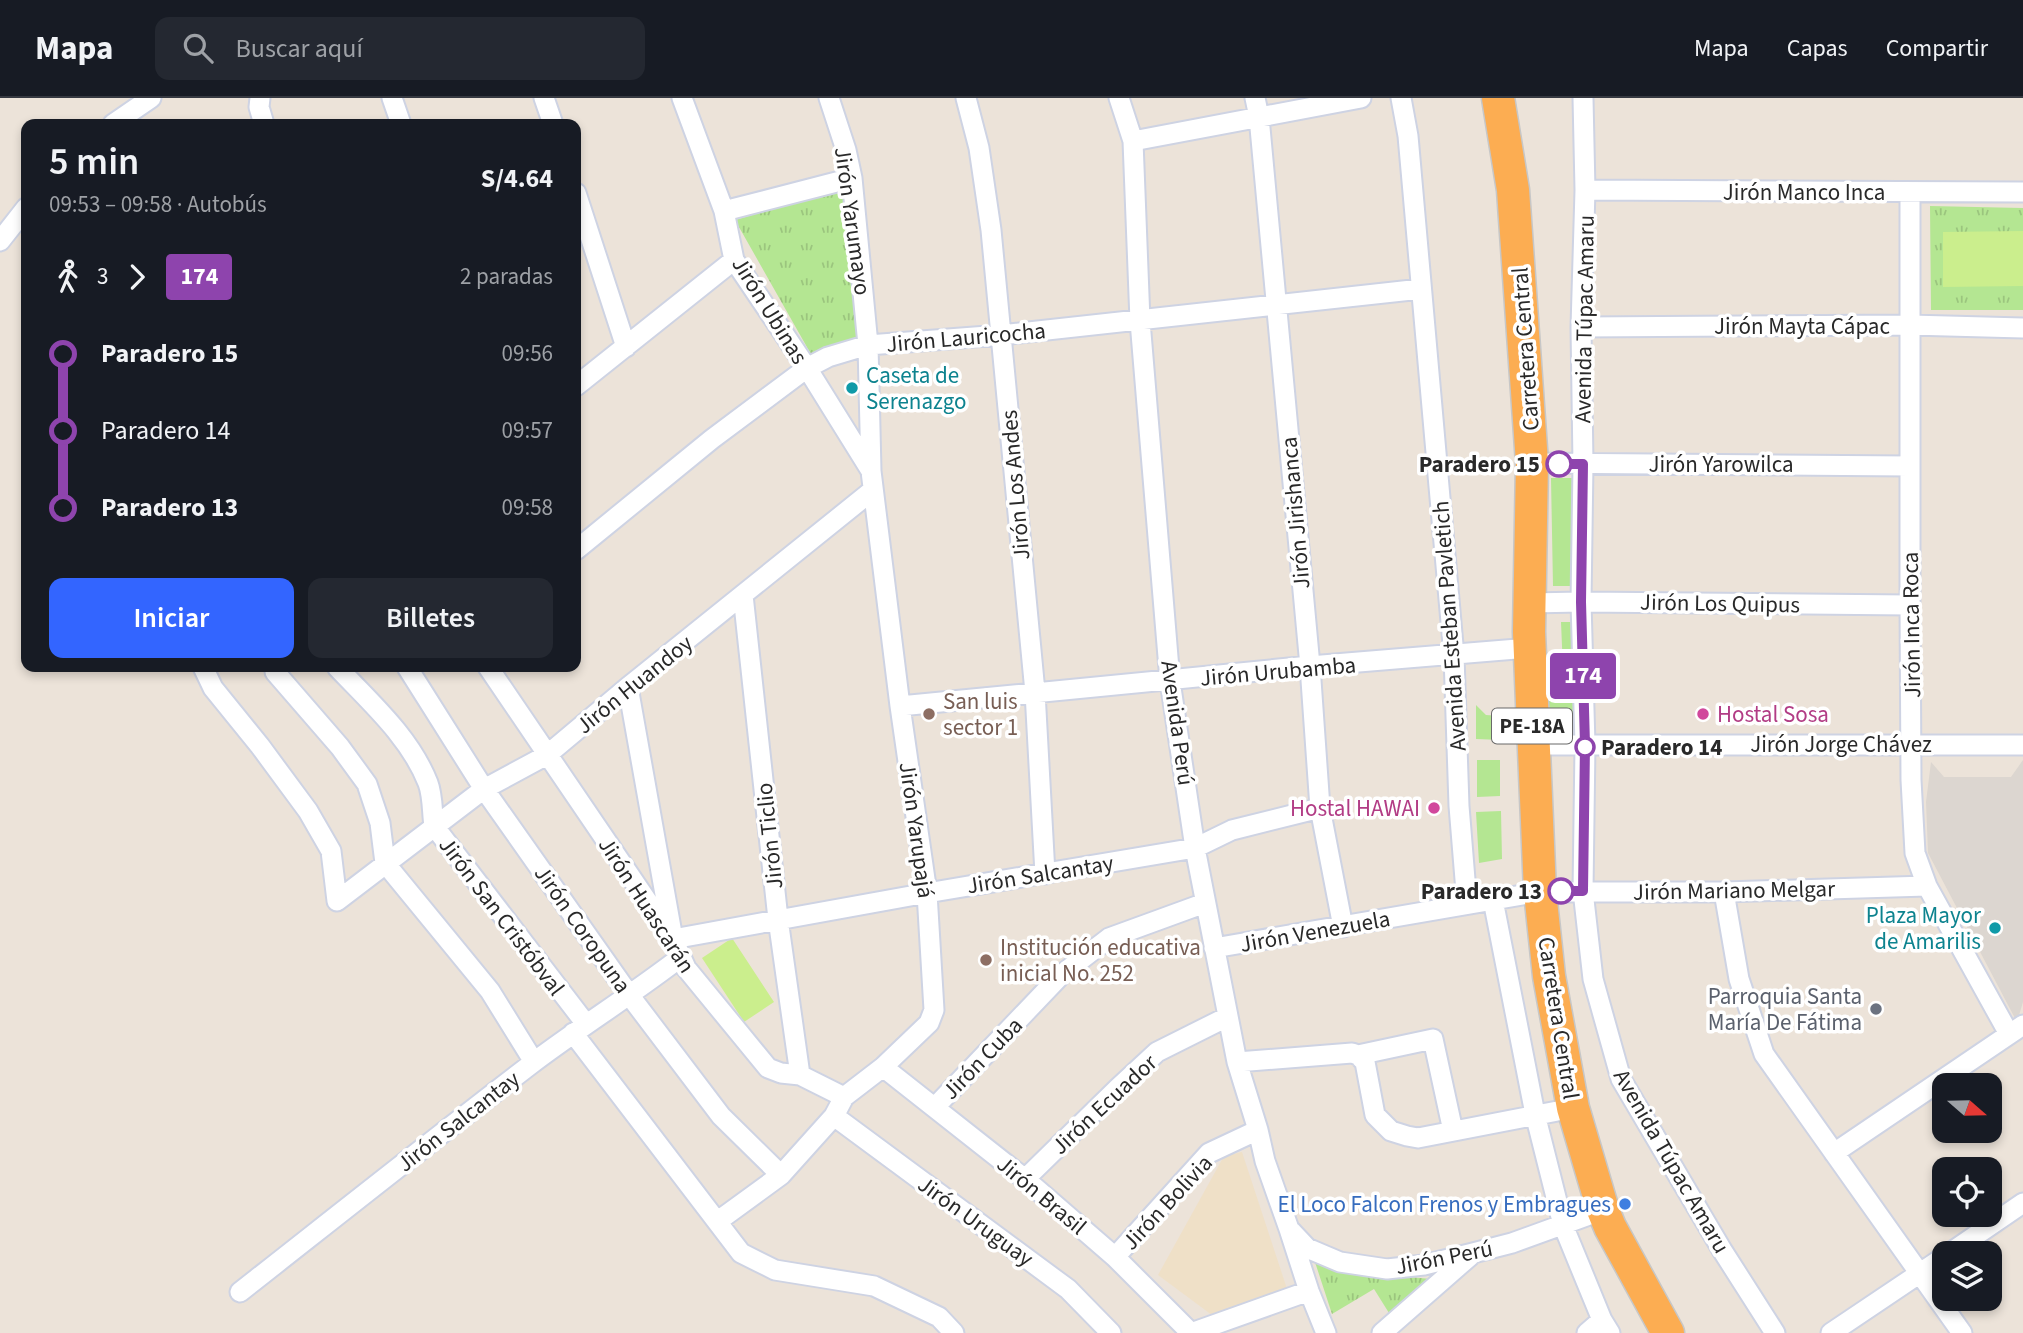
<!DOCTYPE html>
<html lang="es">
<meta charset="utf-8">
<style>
body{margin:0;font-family:"Source Sans 3",sans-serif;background:#242831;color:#f1f3f6;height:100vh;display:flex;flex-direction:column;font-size:26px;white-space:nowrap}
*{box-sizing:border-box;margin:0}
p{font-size:23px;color:#9ea1a6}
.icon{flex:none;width:38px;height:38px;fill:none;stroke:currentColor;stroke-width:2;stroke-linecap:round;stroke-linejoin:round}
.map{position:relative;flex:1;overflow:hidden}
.details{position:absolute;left:21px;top:21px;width:560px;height:553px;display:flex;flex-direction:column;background:#171b24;border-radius:14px;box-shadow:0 4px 10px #0003}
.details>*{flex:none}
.badge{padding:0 14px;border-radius:5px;font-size:24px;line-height:46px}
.needle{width:46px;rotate:110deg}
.tools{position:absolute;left:1932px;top:975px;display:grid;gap:14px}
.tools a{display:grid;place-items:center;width:70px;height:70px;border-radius:14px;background:#171b24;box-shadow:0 4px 10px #0003;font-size:35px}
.map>.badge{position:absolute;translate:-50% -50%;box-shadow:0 0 0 4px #fff}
.legs{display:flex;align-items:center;gap:10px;height:77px;padding:0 28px;font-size:23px}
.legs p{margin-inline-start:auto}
.headline{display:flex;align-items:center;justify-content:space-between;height:119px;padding:0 28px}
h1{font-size:38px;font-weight:600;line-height:52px}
.button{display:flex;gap:14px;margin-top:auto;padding:14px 28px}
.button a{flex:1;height:80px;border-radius:14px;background:#3365ff;color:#fff;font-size:28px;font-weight:600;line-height:80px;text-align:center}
.button a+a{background:#242831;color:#f1f3f6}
ul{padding:0 28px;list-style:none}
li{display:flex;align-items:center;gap:24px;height:77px;font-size:26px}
li i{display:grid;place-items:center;width:10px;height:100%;margin:0 9px;background:currentColor}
li i::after{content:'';width:18px;height:18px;margin:-9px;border:5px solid;border-radius:50%;background:#171b24}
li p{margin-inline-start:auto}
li:first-child i{background:linear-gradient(#0000 50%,currentColor 0)}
li:last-child i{background:linear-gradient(currentColor 50%,#0000 0)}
header{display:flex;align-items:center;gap:42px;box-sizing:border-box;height:98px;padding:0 35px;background:#171b24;border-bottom:2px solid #363941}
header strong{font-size:33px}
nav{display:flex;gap:38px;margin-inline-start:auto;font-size:24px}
.search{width:490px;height:63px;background:#242831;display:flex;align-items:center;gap:18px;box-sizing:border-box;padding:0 24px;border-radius:14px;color:#9ea1a6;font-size:26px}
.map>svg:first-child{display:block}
</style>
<header>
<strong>Mapa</strong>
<div class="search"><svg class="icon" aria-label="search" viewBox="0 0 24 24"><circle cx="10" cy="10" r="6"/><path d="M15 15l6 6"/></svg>Buscar aquí</div>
<nav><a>Mapa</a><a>Capas</a><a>Compartir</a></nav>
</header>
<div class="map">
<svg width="2023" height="1235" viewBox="0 0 2023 1235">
<defs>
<pattern id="park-tufts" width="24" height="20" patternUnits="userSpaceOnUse" patternTransform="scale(1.75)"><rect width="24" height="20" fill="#b4e692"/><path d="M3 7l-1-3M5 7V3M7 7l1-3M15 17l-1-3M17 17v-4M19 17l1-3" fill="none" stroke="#9bc57e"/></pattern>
</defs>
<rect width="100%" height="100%" fill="#ece3d9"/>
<path fill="#efe0c7" d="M1242,1054L1289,1197L1224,1226L1158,1177L1224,1058Z"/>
<path fill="#b4e692" d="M1551,380H1572L1574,488H1553Z
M1561,524H1573L1575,629L1554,628L1546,622L1544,596H1564Z
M1476,607L1486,617L1501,618V642L1476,641Z
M1477,662H1500V698L1477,699Z
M1501,713L1502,761L1479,765L1476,714Z"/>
<path fill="url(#park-tufts)" d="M843,90L859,239L812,258L735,122Z
M1930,108L2023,110V212H1931Z
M1313,1158L1376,1176L1442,1182L1399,1231L1374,1191L1332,1216Z"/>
<path fill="#cbee8d" d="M2023,133V188L1943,189V134Z
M732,840L774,904L744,924L702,860Z"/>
<path fill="#dcd6d0" d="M2023,662V904L2017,924L1928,755L1926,704L1931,664L1944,679H2011Z"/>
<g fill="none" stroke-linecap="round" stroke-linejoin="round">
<g stroke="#ced3e3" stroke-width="23">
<path id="minor" d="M260,0L259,9L264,26
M392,0L401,26
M544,0L553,26
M682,0L724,113L734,162L807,270L871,373
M966,0L979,50L991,132L1035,594L1045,776
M1119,0L1133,43L1140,223L1170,583L1195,750L1237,964L1258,1032L1265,1063L1289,1131L1309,1193L1326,1235
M1255,0L1259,19L1310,568L1320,710L1343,829
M1401,0L1408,38L1454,558L1459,708L1467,806
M1583,0L1585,92L1581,229L1583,366L1581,504L1585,647L1583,793L1593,881L1621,981L1722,1152L1775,1235
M113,26L151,0
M1133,43L1361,0
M1585,92L2023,94
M1910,94V507L1911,682L1915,755L1927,788L2009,936
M576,95L626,249
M724,113L852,80
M0,143L26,110
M1581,229L1910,227L2023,230
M576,288L734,162
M1532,365L1910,368
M576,452L712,341L807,270L828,259L868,247L1001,237L1421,191
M743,497L778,821L800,977
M1530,505L1581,504L1910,507
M203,569L213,590L260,648L308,713L331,753L337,803
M337,569C370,604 410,639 428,685C433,698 432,715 434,728L586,926
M407,569L484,691L630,898L721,1018L781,1077
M488,569L673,841L686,870L768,970L781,975L800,977L844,999
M275,574L340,649L367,686L380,725L385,765L490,893L534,964
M628,589L673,841L927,795L1195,750L1232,732L1320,710
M900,608L1310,568L1530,550
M1533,647H2023
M1724,794L1739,881L1764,956L1962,1235
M1493,802L1535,1016L1563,1127L1602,1222L1610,1235
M337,803L484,691L547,657L628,589L873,392
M1214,850L1540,794H1724L1927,788
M573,935L741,1155L775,1172L874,1188L939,1219L954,1235
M1358,957L1433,941L1453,1033
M1237,964L1352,955L1358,957L1365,964L1375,1017L1391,1033L1407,1038L1418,1040L1573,1010
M883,969L1025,1081L1115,1159L1191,1235
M935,1009L1061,877L1109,840L1205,805
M834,1018L1068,1191L1111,1235
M1834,1055L2023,927
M1025,1081L1117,991L1157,954L1227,919
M718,1123L781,1077L834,1018L844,999L883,969L929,925L934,912L927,795L900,608L871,373L868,247L852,80L846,52L829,0
M1291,1133L1307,1150L1340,1164L1387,1171L1424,1167L1473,1155L1512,1145L1603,1112
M1950,1155L2023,1105
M1115,1159L1209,1055L1258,1032
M240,1194C338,1117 435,1040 534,964C582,928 633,896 681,859
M1191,1235L1309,1193
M1382,1235L1470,1158
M1587,1235L1602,1222
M1831,1235L1944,1159"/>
</g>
<g stroke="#c7c7c7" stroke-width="35">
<path id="trunk" d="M1498,0L1513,92L1532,365L1529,534L1540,794L1549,878L1573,1010L1603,1112L1610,1129L1668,1235"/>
</g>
<use href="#minor" stroke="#fff" stroke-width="19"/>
<use href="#trunk" stroke="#fcad52" stroke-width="32"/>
</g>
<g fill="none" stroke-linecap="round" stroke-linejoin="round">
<g stroke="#fff" stroke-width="16">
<path id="line-1" d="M1559,366H1583L1581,504L1585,647L1583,793H1561"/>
</g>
<use href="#line-1" stroke="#8e44ad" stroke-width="10"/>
</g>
<g fill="#0f9aa8" stroke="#fff" stroke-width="2.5">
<circle cx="852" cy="290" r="7"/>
<circle cx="1995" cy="830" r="7"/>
</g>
<g fill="#fff" stroke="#8e44ad" stroke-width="3.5">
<circle cx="1559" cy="366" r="12"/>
<circle cx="1585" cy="649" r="9"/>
<circle cx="1561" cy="793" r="12"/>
</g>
<g fill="#8d6e63" stroke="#fff" stroke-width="2.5">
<circle cx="929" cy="616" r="7"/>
<circle cx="986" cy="862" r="7"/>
</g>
<g fill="#d1479c" stroke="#fff" stroke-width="2.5">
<circle cx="1703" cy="616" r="7"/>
<circle cx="1434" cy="710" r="7"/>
</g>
<circle fill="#6b7280" stroke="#fff" stroke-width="2.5" cx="1876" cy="911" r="7"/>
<circle fill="#3f7fe0" stroke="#fff" stroke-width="2.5" cx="1625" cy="1106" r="7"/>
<g text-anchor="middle" stroke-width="7" stroke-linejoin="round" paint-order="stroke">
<rect fill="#fff" stroke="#696969" stroke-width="2" x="1492" y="610.5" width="80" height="35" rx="5"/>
<g font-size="21" font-weight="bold" fill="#292929">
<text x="1532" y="635">PE-18A</text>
</g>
<g font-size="23" fill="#292929" stroke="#fff">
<text x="1804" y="102">Jirón Manco Inca</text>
<text transform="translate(853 123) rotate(82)" y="8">Jirón Yarumayo</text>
<text transform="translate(770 212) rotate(58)" y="8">Jirón Ubinas</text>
<text transform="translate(1584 221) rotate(-89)" y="8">Avenida Túpac Amaru</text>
<text x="1802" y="236">Jirón Mayta Cápac</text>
<text transform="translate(966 239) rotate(-5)" y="8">Jirón Lauricocha</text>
<text transform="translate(1525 251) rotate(-94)" y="8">Carretera Central</text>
<text x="1721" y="374">Jirón Yarowilca</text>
<text transform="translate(1015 387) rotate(-95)" y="8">Jirón Los Andes</text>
<text transform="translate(1295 415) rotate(-95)" y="8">Jirón Jirishanca</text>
<text transform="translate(1720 505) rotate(1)" y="8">Jirón Los Quipus</text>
<text transform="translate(1911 527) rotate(-91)" y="8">Jirón Inca Roca</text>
<text transform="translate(1449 528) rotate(-94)" y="8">Avenida Esteban Pavletich</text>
<text transform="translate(1278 573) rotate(-5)" y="8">Jirón Urubamba</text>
<text transform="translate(634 586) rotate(-39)" y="8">Jirón Huandoy</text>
<text transform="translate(1178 625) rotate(82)" y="8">Avenida Perú</text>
<text x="1841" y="654">Jirón Jorge Chávez</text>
<text transform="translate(917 732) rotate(82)" y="8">Jirón Yarupajá</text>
<text transform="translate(769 738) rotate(-96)" y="8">Jirón Ticlio</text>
<text transform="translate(1040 776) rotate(-9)" y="8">Jirón Salcantay</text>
<text transform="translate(1734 792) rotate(-1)" y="8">Jirón Mariano Melgar</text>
<text transform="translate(647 807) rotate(57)" y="8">Jirón Huascarán</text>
<text transform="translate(502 818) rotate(53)" y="8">Jirón San Cristóbval</text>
<text transform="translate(583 831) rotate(55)" y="8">Jirón Coropuna</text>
<text transform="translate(1315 833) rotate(-10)" y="8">Jirón Venezuela</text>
<text transform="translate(1559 920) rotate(81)" y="8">Carretera Central</text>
<text transform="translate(982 960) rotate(-46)" y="8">Jirón Cuba</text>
<text transform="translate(1104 1006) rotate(-43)" y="8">Jirón Ecuador</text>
<text transform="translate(458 1023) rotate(-38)" y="8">Jirón Salcantay</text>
<text transform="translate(1672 1063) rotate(60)" y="8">Avenida Túpac Amaru</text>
<text transform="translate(1042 1097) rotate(40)" y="8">Jirón Brasil</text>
<text transform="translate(1167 1104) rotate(-47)" y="8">Jirón Bolivia</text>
<text transform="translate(976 1123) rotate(36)" y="8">Jirón Uruguay</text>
<text transform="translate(1444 1159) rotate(-11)" y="8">Jirón Perú</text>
</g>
<g font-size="23" fill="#0d838f" stroke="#fff" text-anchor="start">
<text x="866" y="285">Caseta de<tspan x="866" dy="26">Serenazgo</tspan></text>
<text x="1981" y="825" text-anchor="end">Plaza Mayor<tspan x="1981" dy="26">de Amarilis</tspan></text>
</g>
<g font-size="23" font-weight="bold" fill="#292929" stroke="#fff" text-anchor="end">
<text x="1540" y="374">Paradero 15</text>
<text x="1601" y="657" text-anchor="start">Paradero 14</text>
<text x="1542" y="801">Paradero 13</text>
</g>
<g font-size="23" fill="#785e54" stroke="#fff" text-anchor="start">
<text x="943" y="611">San luis<tspan x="943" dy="26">sector 1</tspan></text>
<text x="1000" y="857">Institución educativa<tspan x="1000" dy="26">inicial No. 252</tspan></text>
</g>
<g font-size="23" fill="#b23c85" stroke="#fff" text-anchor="start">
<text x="1717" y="624">Hostal Sosa</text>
<text x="1420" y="718" text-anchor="end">Hostal HAWAI</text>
</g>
<g font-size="23" fill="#5b616d" stroke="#fff" text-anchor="end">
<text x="1862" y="906">Parroquia Santa<tspan x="1862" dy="26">María De Fátima</tspan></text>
</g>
<g font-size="23" fill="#366cbe" stroke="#fff" text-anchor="end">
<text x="1611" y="1114">El Loco Falcon Frenos y Embragues</text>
</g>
</g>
</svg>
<div class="tools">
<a><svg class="needle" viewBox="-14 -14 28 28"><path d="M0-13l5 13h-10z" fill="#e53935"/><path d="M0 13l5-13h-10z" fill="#9ea1a6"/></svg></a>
<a><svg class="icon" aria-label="locate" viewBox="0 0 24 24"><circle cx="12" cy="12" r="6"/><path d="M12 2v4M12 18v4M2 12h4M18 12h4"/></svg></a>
<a><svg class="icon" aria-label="layers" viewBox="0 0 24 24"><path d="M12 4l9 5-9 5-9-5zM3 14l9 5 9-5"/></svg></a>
</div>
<b class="badge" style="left:1583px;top:578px;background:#8e44ad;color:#fff">174</b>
<section class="details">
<div class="headline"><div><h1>5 min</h1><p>09:53 – 09:58 · Autobús</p></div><b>S/4.64</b></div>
<div class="legs"><svg class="icon" aria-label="walk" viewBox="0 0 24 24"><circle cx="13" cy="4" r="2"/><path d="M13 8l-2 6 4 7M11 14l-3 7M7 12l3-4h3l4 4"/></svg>3<svg class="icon" aria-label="forward" viewBox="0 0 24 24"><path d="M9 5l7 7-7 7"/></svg><b class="badge" style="background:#8e44ad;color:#fff">174</b><p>2 paradas</p></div>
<ul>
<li><i style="color:#8e44ad"></i><b>Paradero 15</b><p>09:56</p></li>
<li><i style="color:#8e44ad"></i><span>Paradero 14</span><p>09:57</p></li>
<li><i style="color:#8e44ad"></i><b>Paradero 13</b><p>09:58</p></li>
</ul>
<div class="button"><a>Iniciar</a><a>Billetes</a></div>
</section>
</div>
